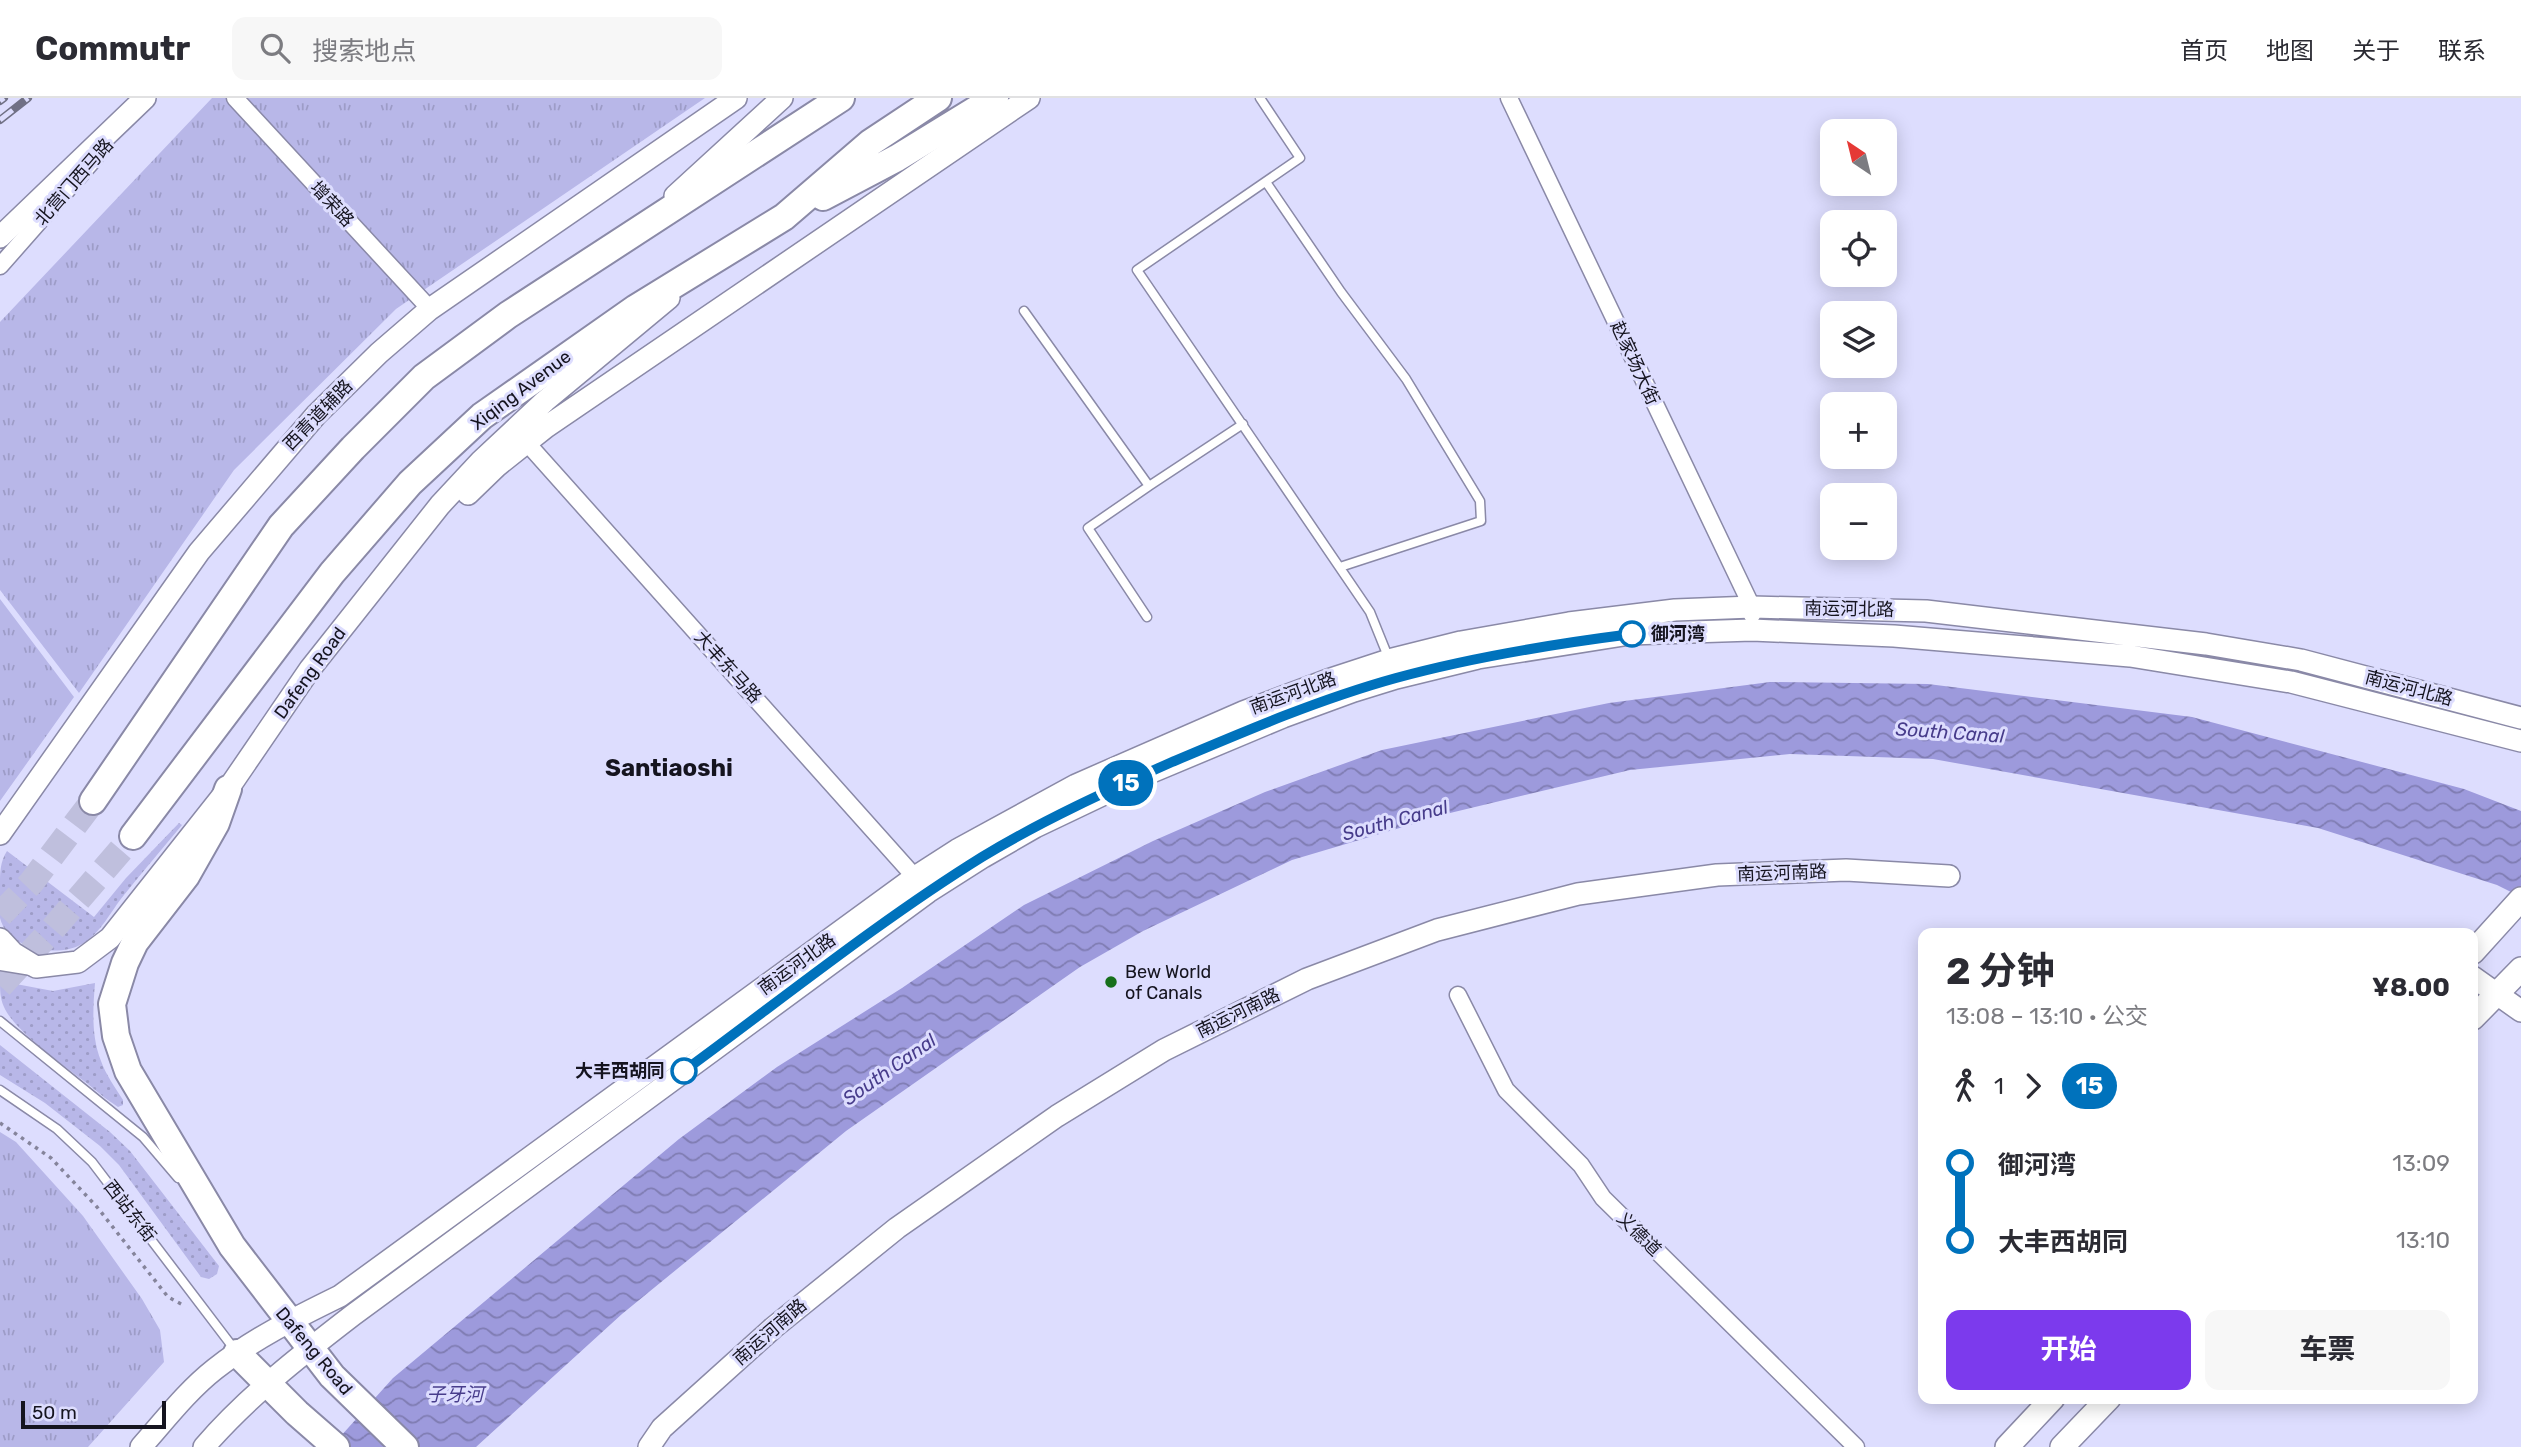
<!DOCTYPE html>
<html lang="zh">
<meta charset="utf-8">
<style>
body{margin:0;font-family:Rubik,"Noto Sans SC",sans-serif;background:#f7f7f7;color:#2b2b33;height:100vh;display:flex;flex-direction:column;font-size:26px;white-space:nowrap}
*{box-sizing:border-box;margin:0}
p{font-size:23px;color:#7c7c81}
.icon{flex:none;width:38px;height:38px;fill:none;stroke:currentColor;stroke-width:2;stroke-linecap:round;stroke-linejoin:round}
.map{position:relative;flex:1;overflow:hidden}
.side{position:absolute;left:1918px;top:830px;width:560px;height:476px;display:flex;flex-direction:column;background:#fff;border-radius:14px;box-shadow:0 4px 18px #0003}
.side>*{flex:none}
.badge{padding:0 14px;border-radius:23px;font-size:24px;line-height:46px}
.needle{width:46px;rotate:325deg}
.tools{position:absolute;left:1820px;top:21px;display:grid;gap:14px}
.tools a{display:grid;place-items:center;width:77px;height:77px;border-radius:14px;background:#fff;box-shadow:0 4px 18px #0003;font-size:35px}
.scale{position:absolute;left:21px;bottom:18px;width:145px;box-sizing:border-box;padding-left:7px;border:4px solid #15141f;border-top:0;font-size:19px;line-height:24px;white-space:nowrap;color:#15141f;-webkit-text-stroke:5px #ddddfe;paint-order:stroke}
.map>.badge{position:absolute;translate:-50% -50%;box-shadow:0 0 0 4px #fff}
.legs{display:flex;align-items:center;gap:10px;height:77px;padding:0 28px;font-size:23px}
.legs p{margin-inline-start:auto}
.summary{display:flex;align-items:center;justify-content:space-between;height:119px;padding:0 28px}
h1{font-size:38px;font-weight:700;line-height:52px}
.button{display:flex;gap:14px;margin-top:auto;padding:14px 28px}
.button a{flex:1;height:80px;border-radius:14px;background:#7c3aed;color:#fff;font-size:28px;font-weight:700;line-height:80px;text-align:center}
.button a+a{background:#f7f7f7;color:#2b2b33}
ul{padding:0 28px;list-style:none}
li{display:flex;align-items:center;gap:24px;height:77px;font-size:26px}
li i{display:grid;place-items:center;width:10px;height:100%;margin:0 9px;background:currentColor}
li i::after{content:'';width:18px;height:18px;margin:-9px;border:5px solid;border-radius:50%;background:#fff}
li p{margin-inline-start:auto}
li:first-child i{background:linear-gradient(#0000 50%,currentColor 0)}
li:last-child i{background:linear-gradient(currentColor 50%,#0000 0)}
header{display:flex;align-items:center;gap:42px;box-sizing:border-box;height:98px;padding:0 35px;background:#fff;border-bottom:2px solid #e1e1e2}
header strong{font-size:33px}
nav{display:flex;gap:38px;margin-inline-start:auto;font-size:24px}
.search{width:490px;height:63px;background:#f7f7f7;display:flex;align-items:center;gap:18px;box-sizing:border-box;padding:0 24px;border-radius:14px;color:#7c7c81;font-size:26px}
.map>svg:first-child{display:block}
</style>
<header>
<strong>Commutr</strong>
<div class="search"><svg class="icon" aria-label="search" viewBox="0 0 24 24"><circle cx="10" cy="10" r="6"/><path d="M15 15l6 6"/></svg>搜索地点</div>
<nav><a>首页</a><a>地图</a><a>关于</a><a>联系</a></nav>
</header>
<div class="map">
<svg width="2521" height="1349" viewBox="0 0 2521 1349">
<defs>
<pattern id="grass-dots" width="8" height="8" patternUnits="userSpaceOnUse" patternTransform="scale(1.75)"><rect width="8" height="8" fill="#b8b7e8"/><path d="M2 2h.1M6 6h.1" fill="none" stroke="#9d9cc7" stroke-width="1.8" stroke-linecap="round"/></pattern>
<pattern id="park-tufts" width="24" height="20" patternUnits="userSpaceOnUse" patternTransform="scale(1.75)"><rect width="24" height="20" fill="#b8b7e8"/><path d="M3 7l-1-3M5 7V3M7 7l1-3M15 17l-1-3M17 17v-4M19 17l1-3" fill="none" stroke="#9d9cc7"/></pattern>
<pattern id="water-waves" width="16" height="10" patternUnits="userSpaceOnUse" patternTransform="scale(1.75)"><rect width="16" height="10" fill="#9d9adc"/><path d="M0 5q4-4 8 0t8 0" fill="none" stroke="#7f7cb2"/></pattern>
</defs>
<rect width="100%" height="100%" fill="#ddddfe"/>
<path fill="url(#grass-dots)" d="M179,725L182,727C163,750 143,773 124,797C110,814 102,834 82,846C58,860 8,852 0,820C0,811 0,798 0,788C0,774 0,764 7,753L94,819L126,780Z
M0,883L53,893L95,885C93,910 91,938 101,963C106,977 115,989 123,1002V1007L118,1009L105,1000C79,977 17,938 4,909C0,900 0,892 0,883Z
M0,947L110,1034L130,1053L219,1168L217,1176L209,1181L201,1179L119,1067L100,1048L45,1005L0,977Z"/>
<path fill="url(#park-tufts)" d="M212,0H705L396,211L234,372L79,595L0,492V224Z
M0,501L74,599L0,703Z
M0,1034L16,1044L83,1118L142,1201L160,1232L164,1264L88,1349H0Z"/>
<path fill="url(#water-waves)" d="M1770,584L1928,586L2192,619L2464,691L2521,713V799L2497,787L2318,730L1933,661L1790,656L1630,672L1450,715L1292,762L1143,833L1080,869L846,1033L622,1216L476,1349H331L393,1280L679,1041L777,969L902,890L1024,807L1153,743L1265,694L1382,652L1609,605Z"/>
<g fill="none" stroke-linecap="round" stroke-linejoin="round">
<path stroke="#bfbfdd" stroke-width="26" stroke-dasharray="26 13" stroke-linecap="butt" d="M0,817L31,785L93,703
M0,888L50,834L133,738"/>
<g stroke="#8a89a7" stroke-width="11">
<path id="service" d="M1260,0L1300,60L1137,172L1370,514L1389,561
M1266,84L1341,194L1406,281L1480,403L1481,423L1340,469
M1024,213L1149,388L1243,326
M1147,519L1088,430L1149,388
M0,923L143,1039L178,1080
M0,992L57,1031L92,1064L235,1252"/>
</g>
<g stroke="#8a89a7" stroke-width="19">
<path id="minor" d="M235,0L430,211
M1509,0L1752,509V517
M0,168L95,60
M527,345L922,787
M0,864L32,869
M1458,897L1506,992L1581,1067L1603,1100L1856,1349"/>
</g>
<g stroke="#8a89a7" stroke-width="24">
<path id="tertiary" d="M675,98L782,0
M0,139L145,0
M468,396L497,368L546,329L1029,0
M0,736L199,454L316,317L379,255L430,211L736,0
M0,841L13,855L36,869L78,864L110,840L228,691L310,571L440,407L481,363L545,303L669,200
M2473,879L2521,913
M141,1349C165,1322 187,1293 215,1271C253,1241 297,1219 340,1198L915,779L957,752L1076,687L1243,614L1328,582L1389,562L1461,544L1569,525L1675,512L1752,509L1926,513L2206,546L2301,562L2521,620
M204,1349C247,1299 301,1257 353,1217L928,794L983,759L1035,729L1142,678L1283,619L1354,593L1396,580L1478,560L1630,536L1752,532L1894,538L2130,558L2291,584L2521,643
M649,1349L662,1330L773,1230L897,1130L1057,1018L1164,952L1307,881L1437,832L1578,796L1717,777L1846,772L1949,778"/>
</g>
<g stroke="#8a89a7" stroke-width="26">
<path id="secondary" d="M2473,854L2521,801
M2473,920L2521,871
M2007,1349L2053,1300
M2062,1349L2109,1300"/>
</g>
<g stroke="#8a89a7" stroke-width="30">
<path id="primary" d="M228,691L216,725L186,778L135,844L125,865L112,906L116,938L128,973L232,1148L332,1278L405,1349
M237,1255L297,1315L336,1349"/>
</g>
<g stroke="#8a89a7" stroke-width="30">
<path id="trunk" d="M823,99L897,60L995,0
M93,703L281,428L353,350L424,279L508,217L841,0
M133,738L332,475L410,385L482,318L636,210L784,119L870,45L938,0"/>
</g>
<path stroke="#85849b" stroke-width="3.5" stroke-dasharray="3.5 5" stroke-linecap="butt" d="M0,1025L51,1060L97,1109L168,1199L183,1207"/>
<use href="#service" stroke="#fff" stroke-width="8"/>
<use href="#minor" stroke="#fff" stroke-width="16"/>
<use href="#tertiary" stroke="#fff" stroke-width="21"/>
<use href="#secondary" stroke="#fff" stroke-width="23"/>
<use href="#primary" stroke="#fff" stroke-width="26"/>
<use href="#trunk" stroke="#fff" stroke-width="26"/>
<g stroke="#707085" stroke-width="8">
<path id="rail" d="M0,3L4,0
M0,22L28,0"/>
</g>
<use href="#rail" stroke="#ddddfe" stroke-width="5" stroke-dasharray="16" stroke-linecap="butt"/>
</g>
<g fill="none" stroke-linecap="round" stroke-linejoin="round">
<g stroke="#fff" stroke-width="16">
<path id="line-1" d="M684,973C781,902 879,823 982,759C1043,722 1107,693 1172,664C1245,633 1320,601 1396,580C1473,559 1553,546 1632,536"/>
</g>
<use href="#line-1" stroke="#0072bc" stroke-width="10"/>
</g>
<g fill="#fff" stroke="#0072bc" stroke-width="3.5">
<circle cx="1632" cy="536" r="12"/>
<circle cx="684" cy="973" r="12"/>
</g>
<circle fill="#166f1b" stroke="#ddddfe" stroke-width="2.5" cx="1111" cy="884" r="7"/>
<g text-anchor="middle" stroke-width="6" stroke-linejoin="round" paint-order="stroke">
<g font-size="18" fill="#15141f" stroke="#ddddfe">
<text transform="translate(74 84) rotate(-49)" y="6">北营门西马路</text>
<text transform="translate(332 106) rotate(47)" y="6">增荣路</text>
<text transform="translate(1635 265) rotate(65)" y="6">赵家场大街</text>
<text transform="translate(521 292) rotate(-37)" y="6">Xiqing Avenue</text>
<text transform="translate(318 317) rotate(-46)" y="6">西青道辅路</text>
<text transform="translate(1849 511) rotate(1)" y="6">南运河北路</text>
<text transform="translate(728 569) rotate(48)" y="6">大丰东马路</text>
<text transform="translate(310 575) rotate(-54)" y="6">Dafeng Road</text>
<text transform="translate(2409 590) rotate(15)" y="6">南运河北路</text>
<text transform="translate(1293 595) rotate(-20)" y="6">南运河北路</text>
<text transform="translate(1782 775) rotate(-2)" y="6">南运河南路</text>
<text transform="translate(797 866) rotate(-36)" y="6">南运河北路</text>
<text transform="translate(1238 915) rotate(-26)" y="6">南运河南路</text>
<text transform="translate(130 1113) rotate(52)" y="6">西站东街</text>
<text transform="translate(1639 1136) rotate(45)" y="6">义德道</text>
<text transform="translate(770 1234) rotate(-41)" y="6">南运河南路</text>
<text transform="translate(314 1253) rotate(50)" y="6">Dafeng Road</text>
</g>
<g font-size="18" font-weight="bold" fill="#15141f" stroke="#ddddfe" text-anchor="start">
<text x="1651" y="542">御河湾</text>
<text x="665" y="979" text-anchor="end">大丰西胡同</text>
</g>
<g font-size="18" fill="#15141f" stroke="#ddddfe" text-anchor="start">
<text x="1125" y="880">Bew World<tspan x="1125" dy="21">of Canals</tspan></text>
</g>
<g font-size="19" font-style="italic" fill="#473c8b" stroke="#ddddfe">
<text transform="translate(1950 634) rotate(4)" y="7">South Canal</text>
<text transform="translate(1395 722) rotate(-15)" y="7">South Canal</text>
<text transform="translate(889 971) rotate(-35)" y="7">South Canal</text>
<text x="455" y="1303">子牙河</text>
</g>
<g font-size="24" font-weight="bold" fill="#15141f" stroke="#ddddfe">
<text x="669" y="678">Santiaoshi</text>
</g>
</g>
</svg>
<div class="tools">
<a><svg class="needle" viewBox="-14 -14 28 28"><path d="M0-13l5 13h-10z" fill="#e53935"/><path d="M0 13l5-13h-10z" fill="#7c7c81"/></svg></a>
<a><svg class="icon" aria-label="locate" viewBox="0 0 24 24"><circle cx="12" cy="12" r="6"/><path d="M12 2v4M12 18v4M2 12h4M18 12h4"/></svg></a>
<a><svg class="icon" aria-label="layers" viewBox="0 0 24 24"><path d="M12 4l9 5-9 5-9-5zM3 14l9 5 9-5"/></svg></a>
<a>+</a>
<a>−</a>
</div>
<div class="scale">50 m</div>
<b class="badge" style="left:1126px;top:685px;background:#0072bc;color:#fff">15</b>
<section class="side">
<div class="summary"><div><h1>2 分钟</h1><p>13:08 – 13:10 · 公交</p></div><b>¥8.00</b></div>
<div class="legs"><svg class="icon" aria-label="walk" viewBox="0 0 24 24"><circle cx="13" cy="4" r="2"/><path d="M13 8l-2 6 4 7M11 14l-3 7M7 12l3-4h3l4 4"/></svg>1<svg class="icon" aria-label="forward" viewBox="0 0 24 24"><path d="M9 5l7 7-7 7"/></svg><b class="badge" style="background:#0072bc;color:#fff">15</b></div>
<ul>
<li><i style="color:#0072bc"></i><b>御河湾</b><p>13:09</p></li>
<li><i style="color:#0072bc"></i><b>大丰西胡同</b><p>13:10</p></li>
</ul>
<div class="button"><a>开始</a><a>车票</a></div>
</section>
</div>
